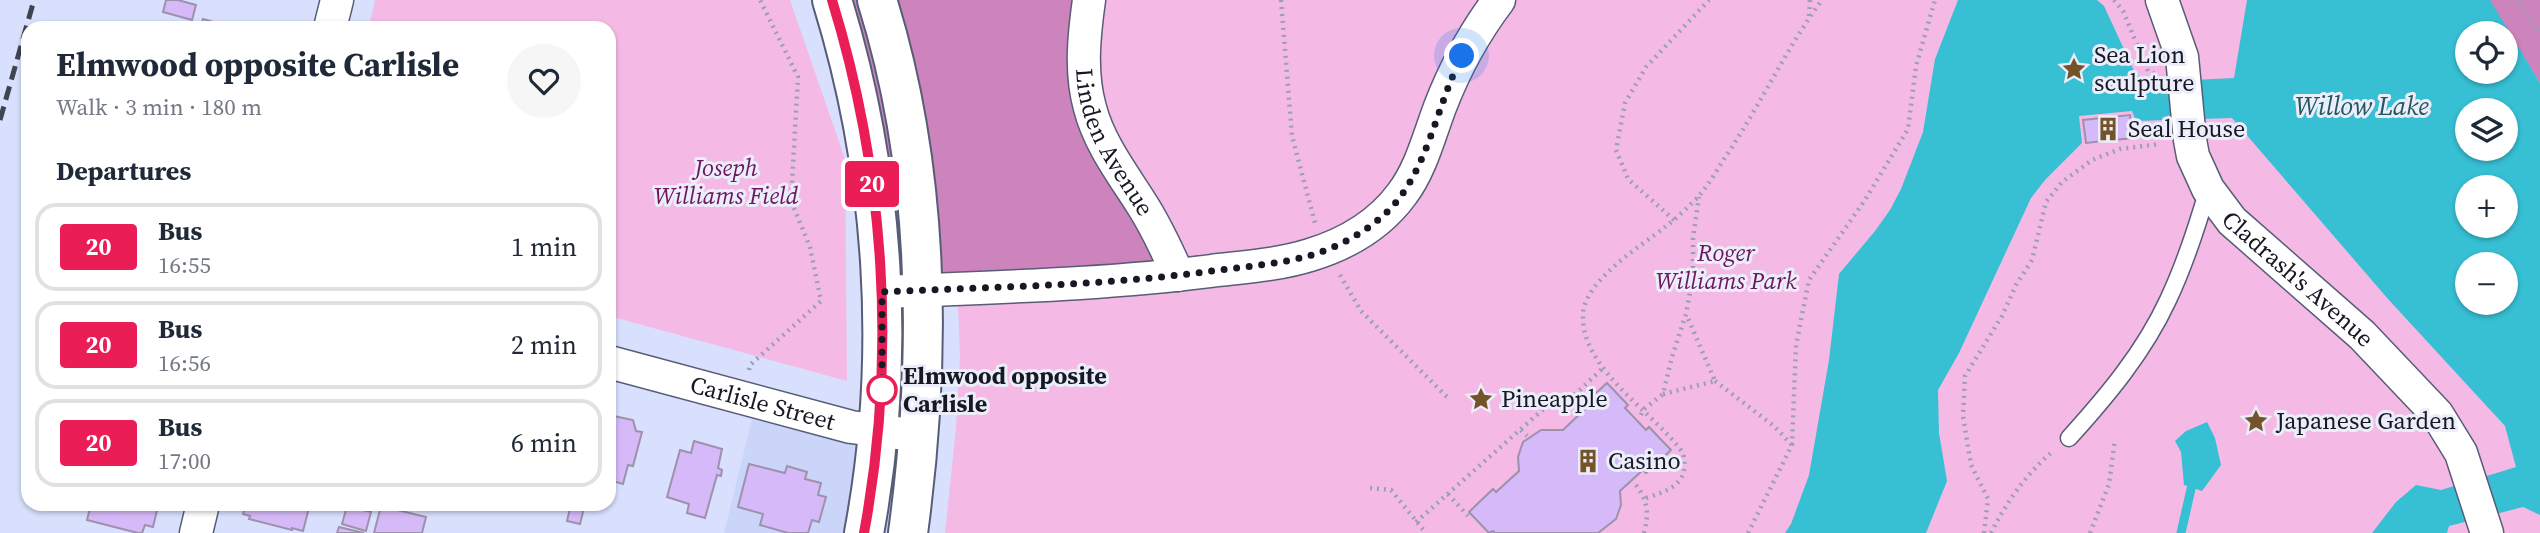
<!DOCTYPE html>
<meta charset="utf-8">
<style>
body{margin:0;font-family:"Source Serif 4",serif;background:#f6f6f7;color:#1f2937;height:100vh;display:flex;flex-direction:column;font-size:26px;white-space:nowrap}
*{box-sizing:border-box;margin:0}
p{font-size:23px;color:#747a83}
.icon{flex:none;width:38px;height:38px;fill:none;stroke:currentColor;stroke-width:2;stroke-linecap:round;stroke-linejoin:round}
.map{position:relative;flex:1;overflow:hidden}
.panel{position:absolute;left:21px;top:21px;width:595px;height:490px;display:flex;flex-direction:column;background:#fff;border-radius:21px;box-shadow:0 2px 5px #0004}
.panel>*{flex:none}
.badge{padding:0 14px;border-radius:5px;font-size:24px;line-height:46px}
.controls{position:absolute;left:2455px;top:21px;display:grid;gap:14px}
.controls a{display:grid;place-items:center;width:63px;height:63px;border-radius:50%;background:#fff;box-shadow:0 2px 5px #0004;font-size:35px}
.you{position:absolute;width:35px;height:35px;margin:-18px;border:5px solid #fff;border-radius:50%;background:#1a73e8;box-shadow:0 0 0 10px #1a73e833}
.map>.badge{position:absolute;translate:-50% -50%;box-shadow:0 0 0 4px #fff}
h2{padding:0 35px;font-size:26px;line-height:63px}
.round{display:grid;place-items:center;flex:none;width:74px;height:74px;border-radius:37px;background:#f6f6f7}
.headline{display:flex;align-items:center;justify-content:space-between;height:119px;padding:0 35px}
h1{font-size:33px;font-weight:700;line-height:52px}
ul{padding:0;list-style:none}
li{display:flex;align-items:center;gap:21px;height:88px;margin:0 14px 10px;padding:0 21px;border:4px solid #e0e1e3;border-radius:21px}
li div{flex:1}
li b{display:block;font-size:26px}
li em{font-style:normal}
li .badge{min-width:77px;font-weight:700;text-align:center}
.map>svg:first-child{display:block}
</style>
<div class="map">
<svg width="2540" height="533" viewBox="0 0 2540 533">
<rect width="100%" height="100%" fill="#d8e0fe"/>
<path fill="#cbd5f9" d="M888,298L922,299L913,533H724L754,411L862,436Z"/>
<path fill="#f4bae5" fill-rule="evenodd" d="M375,0H790L845,159L847,381L609,316V28H369Z
M913,0H2540V533H945L956,428L960,357L957,281ZM2468,33H2506V72H2468ZM2468,110H2506V149H2468ZM2468,187H2506V226H2468ZM2468,264H2506V303H2468Z"/>
<path fill="#cd83bb" d="M837,0H1096L1091,87L1186,274L888,298Z
M2490,0H2540V83L2492,6Z"/>
<path fill="#37bfd4" fill-rule="evenodd" d="M1958,0H2097L2104,6L2136,75L2153,82L2234,78L2247,0H2490L2540,83V515L2523,507L2449,526L2447,533H2372L2396,502L2416,485L2441,490L2516,467L2505,426L2388,299L2232,118L2136,121L2132,111L2079,116L2082,143L2045,180L2031,198L1959,353L1938,390L1939,433L1947,481L1926,533H1785L1791,524L1809,475L1829,360L1839,274L1875,231L1890,210L1901,189L1923,132L1935,59ZM2468,33H2506V72H2468ZM2468,110H2506V149H2468ZM2468,187H2506V226H2468ZM2468,264H2506V303H2468Z
M2207,422L2215,438L2221,465L2202,491L2184,485L2181,452L2175,441L2186,431Z"/>
<g fill="none" stroke-linecap="round" stroke-linejoin="round">
<path stroke="#37bfd4" stroke-width="9" d="M2181,533L2191,489"/>
</g>
<path fill="#d5b9f8" stroke="#9d91ac" stroke-width="2" d="M166,0H178L196,5L192,20L163,12Z
M203,19L235,28H200Z
M2130,115L2132,138L2086,143L2083,120Z
M1607,383L1628,405L1625,408L1646,430L1649,427L1671,450L1646,473L1643,470L1620,491L1621,505L1616,519L1598,533H1495L1493,531L1489,533L1469,512L1493,489L1496,492L1519,471L1518,457L1523,442L1541,430H1563L1585,409L1582,406Z
M609,415L633,420L636,431L642,432L633,466L628,465L623,484L609,480Z
M694,441L722,449L718,468L722,470L721,476L717,475L705,518L687,513L689,504L667,497L680,450L691,453Z
M749,464L785,473L787,466L807,472L805,479L821,483L818,495L826,497L819,522L812,520L808,533H788L760,525L763,514L738,507Z
M91,504H151L158,506L153,527L145,525L142,533H138L87,520Z
M246,504H310L303,531L292,528V530L249,519L250,516L243,514Z
M345,504H372L370,511Z
M571,504H585L580,524L567,521Z
M347,506L371,512L366,531L342,524Z
M381,506L426,517L422,533H374Z
M339,527L364,533H337Z"/>
<g fill="none" stroke-linecap="round" stroke-linejoin="round">
<g stroke="#575d77" stroke-width="19">
<path id="service" d="M2069,438C2107,396 2144,352 2168,300C2185,264 2197,227 2208,189"/>
</g>
<g stroke="#575d77" stroke-width="35">
<g id="minor">
<path id="s1" d="M1089,0C1084,35 1080,73 1090,108C1099,143 1122,173 1141,203C1156,226 1167,250 1178,275"/>
<path id="s2" d="M2162,0L2182,57L2190,140L2193,156L2208,189L2232,221L2362,335L2437,414L2461,453L2487,533"/>
<path d="M330,28L337,0"/>
<path d="M882,292C991,287 1102,285 1211,271C1244,267 1278,265 1310,255C1346,244 1380,224 1402,194C1421,169 1429,136 1440,107C1455,68 1474,33 1499,0"/>
<path id="s3" d="M609,362L851,427L920,436"/>
<path d="M196,533L203,504"/>
</g>
</g>
<g stroke="#575d77" stroke-width="42">
<path id="primary" d="M832,0C885,172 897,357 864,533
M877,0C931,172 932,356 908,533"/>
</g>
<path stroke="#999fb6" stroke-width="4.5" stroke-dasharray="2 5" stroke-linecap="butt" d="M1281,0L1292,136L1315,223
M2114,0L2123,11L2148,71L2155,74
M2518,0L2540,33
M1809,16L1810,0
M1674,220L1628,179L1616,150L1625,103L1646,67L1709,0
M1340,275L1361,311L1448,398
M749,370L750,365L821,301L810,247L791,201L798,77L760,0
M1715,381L1775,427L1792,445
M1663,394L1715,381L1687,316
M1516,396L1548,405L1566,403L1602,369
M1641,415L1643,410L1663,394L1672,357L1686,314L1693,276V238L1699,197
M1521,430L1527,436
M1636,485C1648,501 1649,514 1644,533
M1370,488L1391,490L1426,533
M1448,494L1468,516
M1646,498C1670,490 1690,484 1683,453C1654,412 1580,369 1583,314C1585,280 1641,246 1665,227C1676,219 1687,208 1697,198C1707,187 1716,172 1724,159C1759,108 1785,50 1822,0
M1416,522L1548,405
M1748,533L1792,445L1796,345L1809,280L1865,200L1908,129L1916,66L1935,0
M1984,533L1988,499L1971,465L1963,416L1965,376L2002,316L2016,285L2032,260L2046,202L2062,182L2092,160L2120,149L2160,144
M1991,533C2006,503 2026,474 2052,452
M2090,533L2109,484L2115,439"/>
<use href="#service" stroke="#fff" stroke-width="16"/>
<use href="#minor" stroke="#fff" stroke-width="32"/>
<use href="#primary" stroke="#fff" stroke-width="38"/>
<path stroke="#404452" stroke-width="5" stroke-dasharray="14 7" stroke-linecap="butt" d="M0,120L34,0"/>
</g>
<g fill="none" stroke-linecap="round" stroke-linejoin="round">
<g stroke="#fff" stroke-width="16">
<path id="line" d="M832,0C885,172 897,356 864,533"/>
</g>
<use href="#line" stroke="#ea1d57" stroke-width="10"/>
<path stroke="#161923" stroke-width="7" stroke-dasharray="0 12.6" d="M882,390V292C989,287 1097,286 1204,272C1239,267 1275,265 1308,256C1337,248 1365,233 1387,212C1428,172 1436,106 1462,56"/>
</g>
<defs>
<g id="sight-bare" transform="scale(1.89)"><path d="M0-6L1.8-2.2L6-1.7L2.9 1.2L3.7 5.4L0 3.3L-3.7 5.4L-2.9 1.2L-6-1.7L-1.8-2.2Z" fill="#75532a" stroke="#ebeefa" stroke-width="2.5" paint-order="stroke"/></g>
<g id="building-bare" transform="scale(1.89)"><path d="M-4-6H4V6H1V3H-1V6H-4ZM-2.5-4.3h1.7v1.8h-1.7ZM.8-4.3h1.7v1.8H.8ZM-2.5-1h1.7V.8h-1.7ZM.8-1h1.7V.8H.8Z" fill="#75532a" stroke="#ebeefa" stroke-width="2.5" paint-order="stroke"/></g>
</defs>
<g fill-rule="evenodd">
<use href="#sight-bare" x="2074" y="69"/>
<use href="#building-bare" x="2108" y="129"/>
<use href="#sight-bare" x="1481" y="399"/>
<use href="#sight-bare" x="2256" y="421"/>
<use href="#building-bare" x="1588" y="461"/>
</g>
<circle fill="#fff" stroke="#ea1d57" stroke-width="3.5" cx="882" cy="390" r="14"/>
<g text-anchor="middle" stroke-width="6" stroke-linejoin="round" paint-order="stroke">
<g font-size="24" fill="#161923" stroke="#ebeefa" text-anchor="start">
<text x="2094" y="63">Sea Lion<tspan x="2094" dy="28">sculpture</tspan></text>
<text x="2128" y="137">Seal House</text>
<text x="1501" y="407">Pineapple</text>
<text x="2276" y="429">Japanese Garden</text>
<text x="1608" y="469">Casino</text>
</g>
<g font-size="24" fill="#161923" stroke="#ebeefa">
<text dy="8" stroke="none"><textPath href="#s1" startOffset="149">Linden Avenue</textPath></text>
<text dy="8" stroke="none"><textPath href="#s2" startOffset="324">Cladrash's Avenue</textPath></text>
<text dy="8" stroke="none"><textPath href="#s3" startOffset="159">Carlisle Street</textPath></text>
</g>
<g font-size="24" font-style="italic" fill="#6d155e" stroke="#ebeefa">
<text x="726" y="176">Joseph<tspan x="726" dy="28">Williams Field</tspan></text>
<text x="1726" y="261">Roger<tspan x="1726" dy="28">Williams Park</tspan></text>
</g>
<g font-size="24" font-weight="bold" fill="#161923" stroke="#ebeefa" text-anchor="start">
<text x="903" y="384">Elmwood opposite<tspan x="903" dy="28">Carlisle</tspan></text>
</g>
<g font-size="26" font-style="italic" fill="#215861" stroke="#ebeefa">
<text x="2362" y="115">Willow Lake</text>
</g>
</g>
</svg>
<div class="controls">
<a><svg class="icon" aria-label="locate" viewBox="0 0 24 24"><circle cx="12" cy="12" r="6"/><path d="M12 2v4M12 18v4M2 12h4M18 12h4"/></svg></a>
<a><svg class="icon" aria-label="layers" viewBox="0 0 24 24"><path d="M12 4l9 5-9 5-9-5zM3 14l9 5 9-5"/></svg></a>
<a>+</a>
<a>−</a>
</div>
<div class="you" style="left:1462px;top:56px"></div>
<b class="badge" style="left:872px;top:184px;background:#ea1d57;color:#fff">20</b>
<section class="panel">
<div class="headline"><div><h1>Elmwood opposite Carlisle</h1><p>Walk · 3 min · 180 m</p></div><a class="round"><svg class="icon" aria-label="heart" viewBox="0 0 24 24"><path d="M12 20l-8-8c-3-5 5-10 8-4 3-6 11-1 8 4z"/></svg></a></div>
<h2>Departures</h2>
<ul>
<li><span class="badge" style="background:#ea1d57;color:#fff">20</span><div><b>Bus</b><p>16:55</p></div><em>1 min</em></li>
<li><span class="badge" style="background:#ea1d57;color:#fff">20</span><div><b>Bus</b><p>16:56</p></div><em>2 min</em></li>
<li><span class="badge" style="background:#ea1d57;color:#fff">20</span><div><b>Bus</b><p>17:00</p></div><em>6 min</em></li>
</ul>
</section>
</div>
